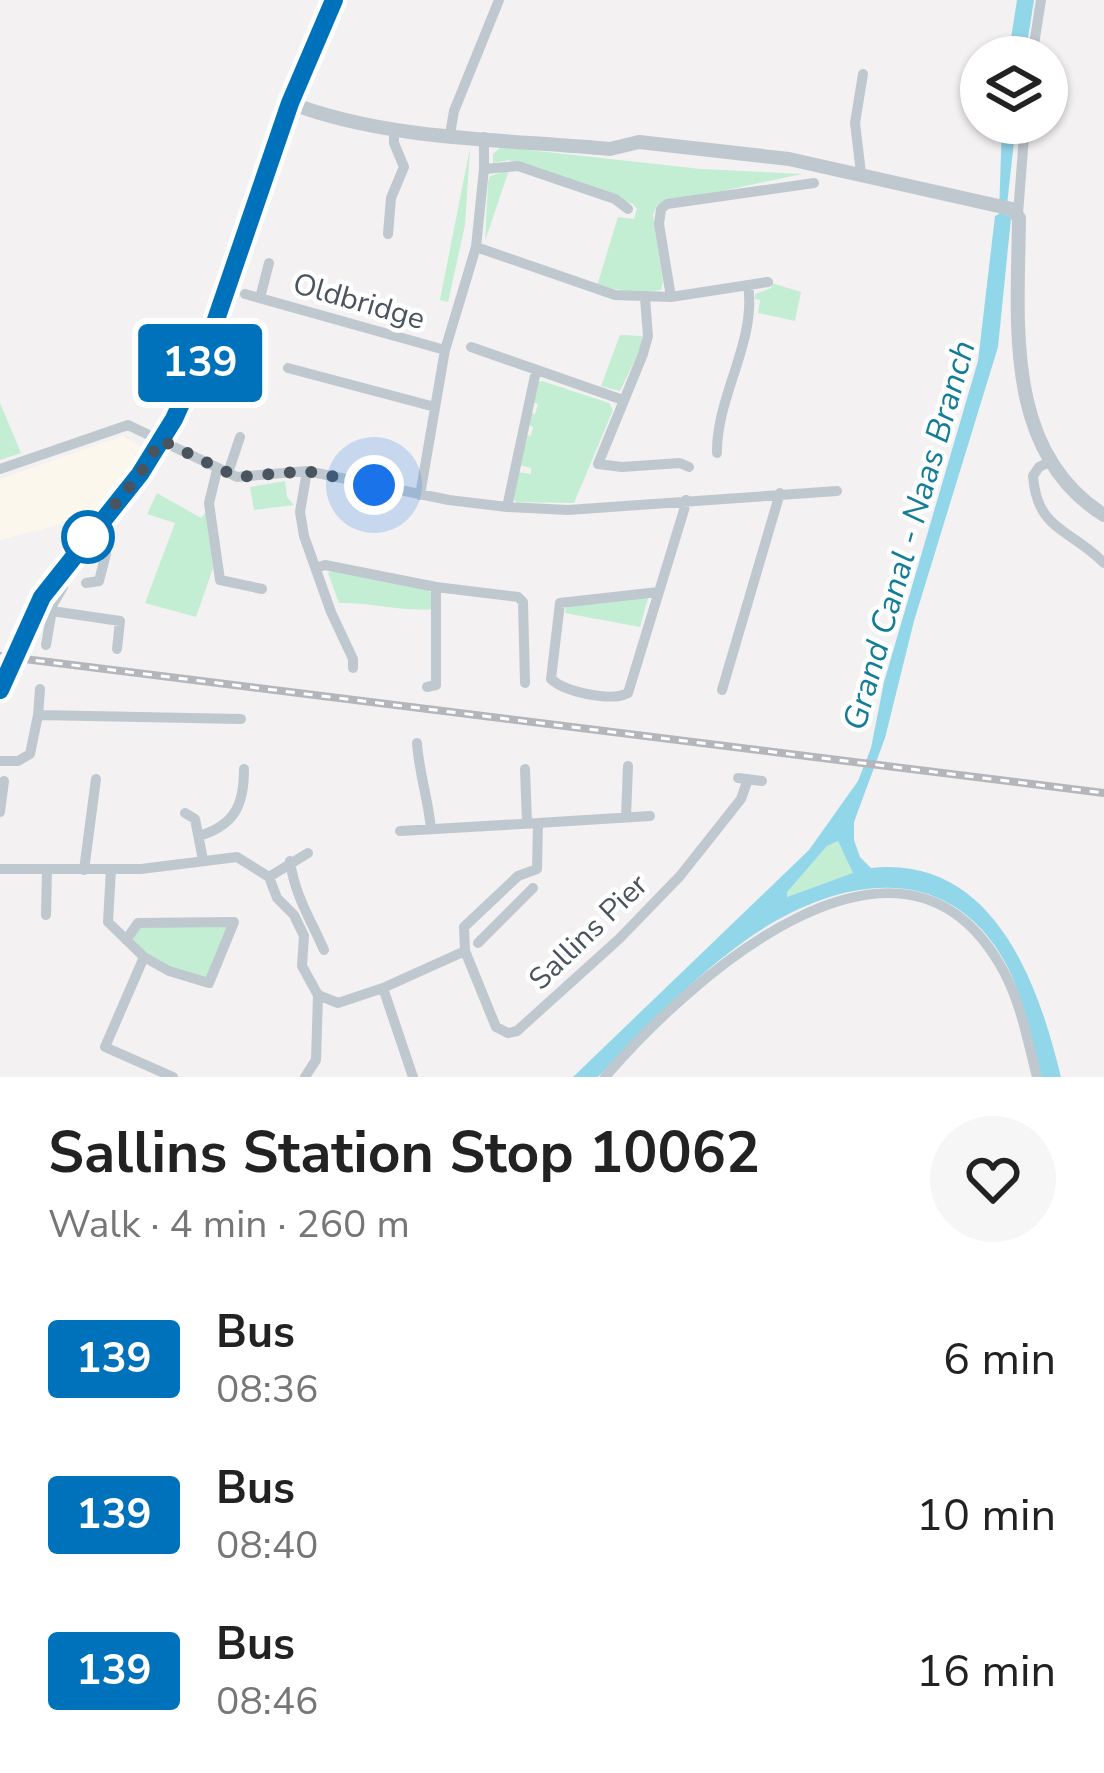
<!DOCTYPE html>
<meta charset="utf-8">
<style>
body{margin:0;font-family:"Nunito Sans",sans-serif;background:#f6f6f6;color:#222;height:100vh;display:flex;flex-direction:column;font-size:45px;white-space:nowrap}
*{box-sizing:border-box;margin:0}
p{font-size:39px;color:#767676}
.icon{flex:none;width:66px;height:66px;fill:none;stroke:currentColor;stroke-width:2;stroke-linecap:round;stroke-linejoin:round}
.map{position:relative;height:1077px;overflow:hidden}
.side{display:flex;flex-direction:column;background:#fff;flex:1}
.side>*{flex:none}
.badge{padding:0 24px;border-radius:9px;font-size:42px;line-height:78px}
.controls{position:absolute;left:960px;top:36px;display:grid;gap:24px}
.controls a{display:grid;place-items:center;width:108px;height:108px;border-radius:50%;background:#fff;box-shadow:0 3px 9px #0004;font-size:60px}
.you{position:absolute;width:60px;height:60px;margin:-30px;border:9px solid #fff;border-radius:50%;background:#1a73e8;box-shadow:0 0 0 18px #1a73e833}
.map>.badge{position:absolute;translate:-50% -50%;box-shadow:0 0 0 6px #fff}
.round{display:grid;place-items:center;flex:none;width:126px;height:126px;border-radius:63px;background:#f6f6f6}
.head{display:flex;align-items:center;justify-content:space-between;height:204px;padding:0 48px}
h1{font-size:57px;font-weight:700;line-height:90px}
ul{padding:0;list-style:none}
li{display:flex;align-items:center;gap:36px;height:156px;padding:0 48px}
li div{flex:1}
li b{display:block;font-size:45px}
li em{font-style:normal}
li .badge{min-width:132px;font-weight:700;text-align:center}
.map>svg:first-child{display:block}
</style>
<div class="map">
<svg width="1104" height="1077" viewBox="0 0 1104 1077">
<rect width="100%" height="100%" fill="#f3f1f1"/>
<path fill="#fcf7ed" d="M123,436L142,448L114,492L92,516L0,540V479Z"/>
<path fill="#c3eed3" d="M501,147L701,169L802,174L657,205L653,215L663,281L661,290L639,293L597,286L618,217L634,219L637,209L633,204L509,160L493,163V154Z
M470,148L465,225L448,302L440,300Z
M509,170L485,241L488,182L490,176Z
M772,283L801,292L795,321L758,313L760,300L755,299V294L771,288Z
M620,335L642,336L641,347L620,391L601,386Z
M542,381L609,403L613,410L574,503L516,502L512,497L518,472L531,474V468L519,465L525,435L531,436L533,427L527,424L530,413L535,414L538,404L532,402L536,383Z
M0,403L21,453L0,460Z
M285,481L287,497L294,505L254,510L250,487Z
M157,493L201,518L206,512L213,568L196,617L145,603L175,523L147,514Z
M331,571L427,589L432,594L433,609C401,612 371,602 339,603L328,573Z
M648,598L640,627L565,613L566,604Z
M838,841L854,873L787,897V891L827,846Z
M140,923H232L208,982L147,958L127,937Z"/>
<path fill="#92d7e9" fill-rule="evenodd" d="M1017,0H1034L1025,57H1008Z
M1002,123H1016L1006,214L1011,218L998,347L914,621L885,738L854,822V840L860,857L871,868C993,855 1038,982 1061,1077H1041C1031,1040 1024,998 1006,964C946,854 832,879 746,940C692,978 644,1030 598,1077H573L809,850L858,781L871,748L884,682L978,361L995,216L999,214ZM838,841L853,873L787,897V892L827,846Z"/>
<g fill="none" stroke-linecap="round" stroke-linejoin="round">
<path stroke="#c0c8cf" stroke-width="10" d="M1032,57L1041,0
M450,134L454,111L499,0
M484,169L518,166L615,199L628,209
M861,173L855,123L863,74
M1018,214L1025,123
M388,234L391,198L404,167L394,143V130
M476,247L615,295L671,297L768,282
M245,294L445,350
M671,297L659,224L661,209L667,204L814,183
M260,298L269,263
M645,298L648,336L643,354L598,464L622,467L680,463L689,467
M471,347L623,400
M288,368L435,407
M717,453C716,397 757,341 748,285
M1049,462L1039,467L1033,476C1037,531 1071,529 1104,563
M0,469L128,425L237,477L307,471L449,500L507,507L568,510L837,491
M217,470L209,503L220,580L262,589
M307,471L300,512L304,536L331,612L353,659V668
M228,473L240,437
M420,495L445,350L476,247L484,169V137
M507,507L536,371
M316,568L325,565L436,587L518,597L523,602L525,683
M86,583L99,581L106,554L87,537
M658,592L560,603L551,679C565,692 611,702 628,693L684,510L686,500
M52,611L120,621L117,649
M46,645L53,604L63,587L53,581
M427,687L436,685V587
M722,690L780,493
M38,715L40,689
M417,743C419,773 428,798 431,829
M0,761H18L30,754L38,715L241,719
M525,769L527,823
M738,778L762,781
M0,812L4,781
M185,813L195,819L203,860
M626,817L628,766
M538,823L650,816
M400,831L538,823L537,869L518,876L464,927L465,951
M199,836C235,825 244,805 244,769
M290,861C295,896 310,918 324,950
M0,869H141L237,857L269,877L277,898L294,915L304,936L302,966L318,995
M111,869L108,922L144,957L105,1047L173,1077
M84,870L96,779
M269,877L308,853
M46,915L47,869
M126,940L138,923L234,922L209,983L169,971L144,957
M478,943L533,888
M383,988L413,1077
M318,995L338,1003L383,988L465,951L496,1027L508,1033L517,1031L619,939L680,876L741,799L748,779
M305,1077L316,1060L318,995
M605,1077C691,977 904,785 1004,972C1021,1004 1028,1042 1037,1077"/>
<path stroke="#c0c8cf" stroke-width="14" d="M290,103C390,141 504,139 610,149L639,142L789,159L1012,209L1019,218C1018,322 1003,452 1104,515
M18,647C49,560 128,500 173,421C204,367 218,307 238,249C266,164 298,81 334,0
M0,691L11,665"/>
<g stroke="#b4b6bb" stroke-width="8">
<path id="rail" d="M0,656L1104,793"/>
</g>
<use href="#rail" stroke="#fff" stroke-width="3" stroke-dasharray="9" stroke-linecap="butt"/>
<path stroke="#c0c8cf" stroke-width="14" d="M11,665L18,647"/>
</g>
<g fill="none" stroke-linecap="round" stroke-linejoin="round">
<g stroke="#fff" stroke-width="27">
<path id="line" d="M0,690L42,597L140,474L174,419L207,346L290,103L334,0"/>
</g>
<use href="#line" stroke="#0072bc" stroke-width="18"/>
<path stroke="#4a545e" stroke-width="12" stroke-dasharray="0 21.6" d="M88,537L140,474L161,440L237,477L307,471L374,485"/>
</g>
<circle fill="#fff" stroke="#0072bc" stroke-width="6" cx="88" cy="537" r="24"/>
<g text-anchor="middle" stroke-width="9" stroke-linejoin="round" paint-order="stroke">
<g font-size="30" fill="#4a545e" stroke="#fff">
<text transform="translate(359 301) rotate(16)" y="10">Oldbridge</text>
<text transform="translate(588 932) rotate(-44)" y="10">Sallins Pier</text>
</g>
<g font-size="33" font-style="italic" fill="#137d98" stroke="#fff">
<text transform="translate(908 535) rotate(-74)" y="12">Grand Canal - Naas Branch</text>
</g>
</g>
</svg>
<div class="controls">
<a><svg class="icon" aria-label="layers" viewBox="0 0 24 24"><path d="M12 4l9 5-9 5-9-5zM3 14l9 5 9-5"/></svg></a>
</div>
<div class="you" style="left:374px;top:485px"></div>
<b class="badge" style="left:200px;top:363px;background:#0072bc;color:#fff">139</b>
</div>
<section class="side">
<div class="head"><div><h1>Sallins Station Stop 10062</h1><p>Walk · 4 min · 260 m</p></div><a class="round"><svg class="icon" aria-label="heart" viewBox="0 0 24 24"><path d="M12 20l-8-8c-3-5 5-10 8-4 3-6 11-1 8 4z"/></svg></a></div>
<ul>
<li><span class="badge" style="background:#0072bc;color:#fff">139</span><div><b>Bus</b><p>08:36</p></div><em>6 min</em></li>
<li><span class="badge" style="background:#0072bc;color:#fff">139</span><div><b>Bus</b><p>08:40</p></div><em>10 min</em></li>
<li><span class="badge" style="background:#0072bc;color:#fff">139</span><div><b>Bus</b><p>08:46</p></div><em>16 min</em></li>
</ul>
</section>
